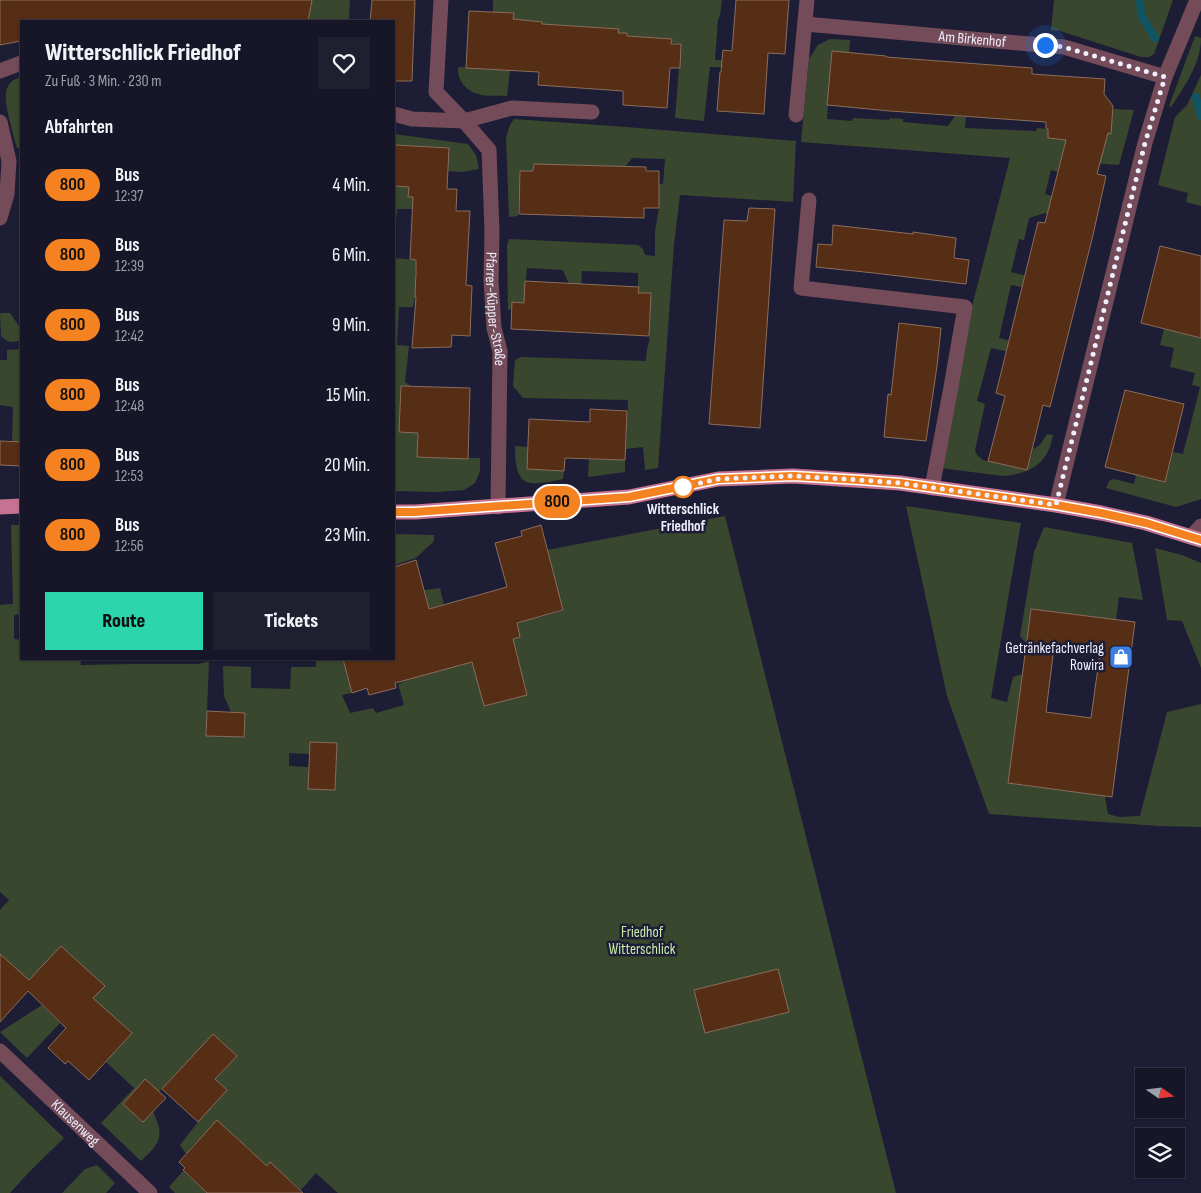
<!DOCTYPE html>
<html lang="de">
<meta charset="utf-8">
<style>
body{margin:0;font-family:"Sofia Sans Condensed",sans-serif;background:#1f1f30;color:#f1f3f6;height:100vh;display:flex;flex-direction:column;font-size:19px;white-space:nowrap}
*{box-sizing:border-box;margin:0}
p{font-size:16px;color:#9e9fa8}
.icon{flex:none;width:28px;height:28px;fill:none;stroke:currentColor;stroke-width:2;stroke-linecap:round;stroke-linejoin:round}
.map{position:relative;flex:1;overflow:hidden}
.sheet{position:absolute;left:20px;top:20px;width:375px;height:640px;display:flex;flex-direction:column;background:#161628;border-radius:0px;box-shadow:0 1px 4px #0004,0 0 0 1px #353545}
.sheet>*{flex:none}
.badge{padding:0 10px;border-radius:16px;font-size:18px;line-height:32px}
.needle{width:32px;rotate:104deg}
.tools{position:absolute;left:1135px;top:1068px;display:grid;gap:10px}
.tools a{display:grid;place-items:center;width:50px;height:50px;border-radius:0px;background:#161628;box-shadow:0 1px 4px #0004,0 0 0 1px #353545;font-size:25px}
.you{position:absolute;width:25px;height:25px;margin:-12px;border:4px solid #fff;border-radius:50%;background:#1a73e8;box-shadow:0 0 0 8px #1a73e833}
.map>.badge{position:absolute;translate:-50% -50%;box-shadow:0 0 0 2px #fff}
h2{padding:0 25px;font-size:19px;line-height:45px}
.round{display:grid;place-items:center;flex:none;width:52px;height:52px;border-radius:0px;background:#1f1f30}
.overview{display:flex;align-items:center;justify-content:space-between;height:85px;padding:0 25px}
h1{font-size:24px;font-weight:800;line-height:38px}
.action{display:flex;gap:10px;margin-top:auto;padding:10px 25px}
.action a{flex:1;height:58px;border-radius:0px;background:#2cd5ab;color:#111;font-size:20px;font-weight:800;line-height:58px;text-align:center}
.action a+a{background:#1f1f30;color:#f1f3f6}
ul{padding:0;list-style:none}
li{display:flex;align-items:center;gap:15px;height:70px;padding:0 25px}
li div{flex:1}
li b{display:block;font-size:19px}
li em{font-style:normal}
li .badge{min-width:55px;font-weight:700;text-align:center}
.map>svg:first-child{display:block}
</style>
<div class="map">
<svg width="1201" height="1193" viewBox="0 0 1201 1193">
<rect width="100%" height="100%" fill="#1e1d36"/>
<path fill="#39472e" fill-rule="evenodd" d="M303,0H350L349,21H308L311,2Z
M493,0H722L720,15L718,20L715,60L740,61L739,68L710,67L704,121L675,118L681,44L627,36V33H618V29L542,24V22L524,20L512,41L513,13L493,12Z
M1054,0H1173L1154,54L1149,57H1141L1060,31L1051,30Z
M1195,36L1201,38C1201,64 1184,87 1171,107L1169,106Z
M830,39L850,40L849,53L832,52L827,119L852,121L853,118L889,120L890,118L903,119V122L948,126L955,116L966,117L965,128L1036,131L1037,128L1048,129V138L1070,140L1097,132L1111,133L1113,109L1134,110L1119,165L1060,161L1058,172L1051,170L1045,194L1052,196L1085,223L1045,213L1029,218L1024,240L1019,239L1011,272L1038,279L1022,287L1011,285L999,338L1024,345L1022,355L991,348L977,401L985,404L975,450L977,455L983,460L1027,470L1033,449L1040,445L1047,434L1053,435C1048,464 1030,474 1003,476L940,468L966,330L1010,158L801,142L809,59L818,45Z
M458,67L510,70L507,96C499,95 486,97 478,94C466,91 457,80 458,67Z
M1201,75V206L1186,202L1188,193L1158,185L1175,117L1187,105Z
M21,77V148H17C14,136 4,105 6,93C7,84 13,79 21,77Z
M514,119L626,127L796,141L793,202L680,195L674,245L658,468L645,470L643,447L626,449L628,400L523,398L513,386L515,360L521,357L646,361L647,349L649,343L651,294L638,293V273L582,271L581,286L569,284L563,270L527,268L524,303L512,302V309L508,310L507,245L509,239L638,245L643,249L645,255L655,256V232L659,208V184H663L665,159L632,158L625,167L534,164L533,171H520L518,216L509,217L506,137L510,125Z
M394,134L468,144L476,155L479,169L462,172L448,171L449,148L395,145L394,163Z
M394,186L409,187V197H419L418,209H397L394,246Z
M394,258L416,260L415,297L413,307H399L397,345L409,346L405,382L411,386L400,409L399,432L418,433L417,457L480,458V471L475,483L464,490L436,492L394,491Z
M0,313H10L21,329V340C12,343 8,343 1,336Z
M1164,329L1200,338L1201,337V499L1176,507L1106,488L1109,481L1114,479L1134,484L1136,475L1165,482L1173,452L1183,454L1200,387L1192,385L1195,373L1170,367L1174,348L1160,345Z
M21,349V442H12L13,407L0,405V360H7V350Z
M515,446L528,447L527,469L564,471L563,479C553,481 541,484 531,483C515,482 515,458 515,446Z
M589,459L625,460V472L588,477Z
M906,506L1021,523L991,698L1007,702L1013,677L1022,674L1008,783L1105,796L1108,814L1119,817L1140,816L1167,712L1201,704V827L1159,826L989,814L947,696Z
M725,516L896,1193H338L316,1173L301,1190L270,1163L242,1193L261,1160L221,1124L201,1144L197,1141L186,1154L180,1145L198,1122L227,1090L215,1079L237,1056L213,1035L159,1092L145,1080L123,1104L143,1122L153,1112C165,1137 160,1143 141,1161L101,1123L134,1088L106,1062L132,1033L109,1012L76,1048L77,1016L104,986L61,946L25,985L0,954V910L9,900L0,892V605L13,604L11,525H21V614L14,615V639L21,640V659H80L81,665L131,664H199L209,661L206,736L244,737L245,715L231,712L224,696L223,666L251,667V688L290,689L291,667H316V659H343L352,693L342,695L350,713L373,708L376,713L404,705L398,684L403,682L397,669L394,656V575L400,596L425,590L440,588L444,605L404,615L420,676L472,662L484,706L527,694L513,639L520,637L505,579L521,575L532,619L563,611L547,550ZM310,742L337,743L335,790L308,789V767L289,766V753L309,754Z
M1044,527L1132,543L1143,600L1119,597L1116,620L1031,609L1026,643L1020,636L1034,552Z
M394,534L434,535V541L416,558L394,565Z
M1155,548L1182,555L1201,563V668L1182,621L1167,620Z
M42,1005L60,1023L27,1058L0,1032Z
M0,1076L64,1138L30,1171L10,1193H0Z
M97,1165L115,1183L106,1193H62L85,1169Z
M183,1171L207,1193H175L169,1187Z"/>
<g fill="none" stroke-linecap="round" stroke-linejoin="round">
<path stroke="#105564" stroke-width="8" d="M1140,0L1141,15L1155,38
M1196,97L1201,116"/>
</g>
<path fill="#552e15" stroke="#8b6d5c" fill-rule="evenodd" d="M0,0H312L308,21H21V41L0,45Z
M372,0H415L412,81H394V21H370Z
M736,0H789L785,54L768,53L764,114L717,111L720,72H721L723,50L732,51Z
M469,11L514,13L513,19L542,22V24L619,29L618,33H627V36L672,39L671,44H681L680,68H670L667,108L623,105V91L538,85L539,72L466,68Z
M832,51L886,56V57L1032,68V74L1105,79L1104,94L1113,106L1111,134L1108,133L1097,174L1106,176L1093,235L1050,407L1043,405L1027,470L988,461L1005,396L996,393L1002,369L1038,222L1045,223L1066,140L1048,138V129L1046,128V122L890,111L827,105Z
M395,145L449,148L447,189H457L456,211H470L466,285L472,286L470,336L452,335L451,347L412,348L416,297H415L416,272V260L410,259L413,197H408L409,187L394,186Z
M534,164L646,167V171H659V208H644V218L519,214L520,171H533Z
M749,208L775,209L760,428L709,424L724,220L747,221Z
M833,225L913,234V232L956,238L954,258L969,260L966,284L874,273L816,267L818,244L832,245Z
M1160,246L1201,256V338L1141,323Z
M525,281L639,287L638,293H651L649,336L511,329L512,302L524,303Z
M899,323L941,328L937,366L926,441L884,437L888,394L891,395Z
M401,386L470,388L468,459L417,457L418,433L399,432Z
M1125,390L1184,404L1165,482L1105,467Z
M590,409L627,411L625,460L565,458L564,471L527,469L529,419L590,422Z
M0,441L21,442V466L0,465Z
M541,525L563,610L517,623L520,637L513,639L527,695L484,706L472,662L395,683L396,688L369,695L367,688L352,693L343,659H394V567L416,560L429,609L507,587L495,543L522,536L521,531Z
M1031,609L1135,622L1112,797L1008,783ZM1054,647L1100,653L1091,718L1046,712Z
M207,711L245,713L244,737L206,736Z
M310,742L337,743L335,790L308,789Z
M61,946L105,986L93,998L132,1033L89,1080L68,1061L65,1064L48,1048L66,1028L28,991L0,1022V954L29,980Z
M778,969L789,1012L705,1033L694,990Z
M213,1034L237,1056L215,1079L227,1090L198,1122L162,1089Z
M145,1079L166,1098L143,1122L123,1104Z
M217,1120L267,1166L270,1162L303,1193H207L183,1170L185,1168L179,1162Z"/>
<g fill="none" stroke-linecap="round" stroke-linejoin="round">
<g stroke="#734b59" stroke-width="15">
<path id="s1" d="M441,0L436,92L464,121L489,150L492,231L491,281L494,328L500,351L498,507"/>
<path id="s2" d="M805,24L1064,47L1165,77"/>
<path d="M0,71L21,63"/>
<path d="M394,114L412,119L464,121L512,108L592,112"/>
<path d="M796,115L807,0"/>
<path d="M0,122L9,161L7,194L0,218"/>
<path d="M809,200L801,288L965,307L951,387L932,488"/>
<path d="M1056,505L1145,143L1165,77L1197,0"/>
<path d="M1191,537L1201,526"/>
<path id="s3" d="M0,1051L150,1193"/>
</g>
<path stroke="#c57390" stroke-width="15" d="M0,507L21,506
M394,512H415L629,497L718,479L793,476L900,483L1056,505L1101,513L1146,523L1201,540"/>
</g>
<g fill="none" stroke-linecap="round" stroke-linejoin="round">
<g stroke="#fff" stroke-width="11">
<path id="line" d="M394,512H415L629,497L718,479L793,476L860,480L900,483L1056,505L1101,513L1146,523L1201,540"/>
</g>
<use href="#line" stroke="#f58220" stroke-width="8"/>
<path stroke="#efeffd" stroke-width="5" stroke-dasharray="0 9" d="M683,487L718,479L793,476L860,480L900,483L1056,505L1145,143L1165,77L1064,47L1045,45"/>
</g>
<defs>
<g id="shop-square" transform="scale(1.25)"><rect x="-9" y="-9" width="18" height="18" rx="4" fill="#3f7fe0" stroke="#1e1d36"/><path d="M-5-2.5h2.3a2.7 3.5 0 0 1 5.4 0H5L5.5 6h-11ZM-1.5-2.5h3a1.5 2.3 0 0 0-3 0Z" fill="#fff"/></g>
</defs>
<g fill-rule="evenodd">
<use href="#shop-square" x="1121" y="657"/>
</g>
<circle fill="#fff" stroke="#f58220" stroke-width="2.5" cx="683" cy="487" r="10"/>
<g text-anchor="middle" stroke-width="5" stroke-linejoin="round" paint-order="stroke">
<g font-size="15" fill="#efeffd" stroke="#1e1d36">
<text dy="5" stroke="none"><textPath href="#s2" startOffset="168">Am Birkenhof</textPath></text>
<text dy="5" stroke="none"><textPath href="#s1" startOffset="330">Pfarrer-Küpper-Straße</textPath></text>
<text dy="5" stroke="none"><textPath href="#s3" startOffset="104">Klausenweg</textPath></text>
</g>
<g font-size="15" font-weight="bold" fill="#efeffd" stroke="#1e1d36">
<text x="683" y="514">Witterschlick<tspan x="683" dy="17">Friedhof</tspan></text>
</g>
<g font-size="15" fill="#efeffd" stroke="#1e1d36" text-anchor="end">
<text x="1104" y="653">Getränkefachverlag<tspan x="1104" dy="17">Rowira</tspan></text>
</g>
<g font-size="15" fill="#c7eca8" stroke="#1e1d36">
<text x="642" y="937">Friedhof<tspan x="642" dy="17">Witterschlick</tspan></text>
</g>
</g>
</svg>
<div class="tools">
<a><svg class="needle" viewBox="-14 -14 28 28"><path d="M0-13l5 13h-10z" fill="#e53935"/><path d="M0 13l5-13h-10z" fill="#9e9fa8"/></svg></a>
<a><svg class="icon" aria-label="layers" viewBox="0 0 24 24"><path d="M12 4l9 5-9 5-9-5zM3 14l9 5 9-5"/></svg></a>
</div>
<div class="you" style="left:1045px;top:45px"></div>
<b class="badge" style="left:557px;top:502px;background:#f58220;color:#111">800</b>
<section class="sheet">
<div class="overview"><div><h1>Witterschlick Friedhof</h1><p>Zu Fuß · 3 Min. · 230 m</p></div><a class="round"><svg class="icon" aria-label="heart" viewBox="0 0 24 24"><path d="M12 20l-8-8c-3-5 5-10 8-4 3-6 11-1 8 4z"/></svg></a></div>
<h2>Abfahrten</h2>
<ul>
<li><span class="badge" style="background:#f58220;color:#111">800</span><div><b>Bus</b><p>12:37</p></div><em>4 Min.</em></li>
<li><span class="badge" style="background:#f58220;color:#111">800</span><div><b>Bus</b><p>12:39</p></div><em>6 Min.</em></li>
<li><span class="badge" style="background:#f58220;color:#111">800</span><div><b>Bus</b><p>12:42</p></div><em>9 Min.</em></li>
<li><span class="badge" style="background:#f58220;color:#111">800</span><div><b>Bus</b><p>12:48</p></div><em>15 Min.</em></li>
<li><span class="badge" style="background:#f58220;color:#111">800</span><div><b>Bus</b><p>12:53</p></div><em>20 Min.</em></li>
<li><span class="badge" style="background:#f58220;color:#111">800</span><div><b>Bus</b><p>12:56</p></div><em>23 Min.</em></li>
</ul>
<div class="action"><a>Route</a><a>Tickets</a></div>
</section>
</div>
